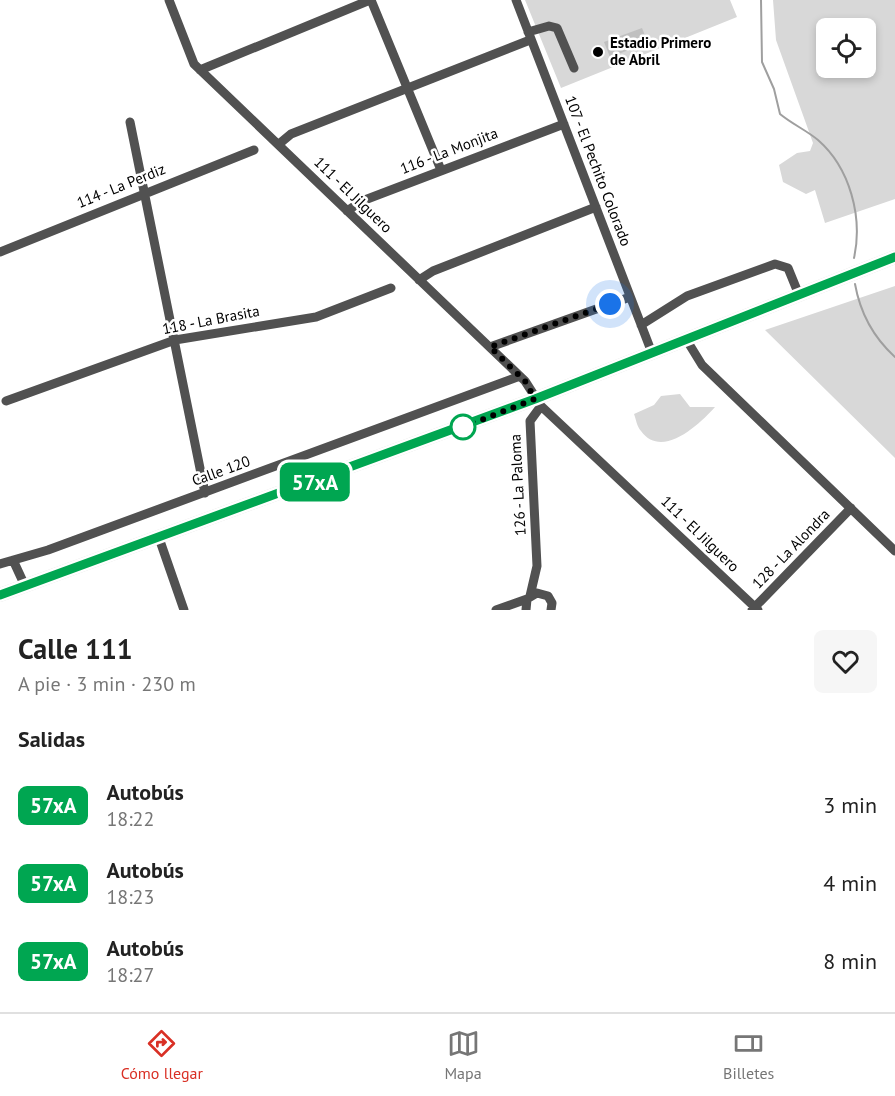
<!DOCTYPE html>
<html lang="es">
<meta charset="utf-8">
<style>
body{margin:0;font-family:"PT Sans",sans-serif;background:#f6f6f6;color:#222;height:100vh;display:flex;flex-direction:column;font-size:22px;white-space:nowrap}
*{box-sizing:border-box;margin:0}
p{font-size:20px;color:#767676}
.icon{flex:none;width:33px;height:33px;fill:none;stroke:currentColor;stroke-width:2;stroke-linecap:round;stroke-linejoin:round}
.map{position:relative;height:610px;overflow:hidden}
.sheet{display:flex;flex-direction:column;background:#fff;flex:1}
.sheet>*{flex:none}
.badge{padding:0 12px;border-radius:9px;font-size:21px;line-height:39px}
.controls{position:absolute;left:816px;top:18px;display:grid;gap:12px}
.controls a{display:grid;place-items:center;width:60px;height:60px;border-radius:9px;background:#fff;box-shadow:0 3px 9px #0003;font-size:30px}
.you{position:absolute;width:30px;height:30px;margin:-15px;border:4px solid #fff;border-radius:50%;background:#1a73e8;box-shadow:0 0 0 9px #1a73e833}
.map>.badge{position:absolute;translate:-50% -50%;box-shadow:0 0 0 3px #fff}
h2{padding:0 18px;font-size:22px;line-height:54px}
.round{display:grid;place-items:center;flex:none;width:63px;height:63px;border-radius:9px;background:#f6f6f6}
.headline{display:flex;align-items:center;justify-content:space-between;height:102px;padding:0 18px}
h1{font-size:28px;font-weight:700;line-height:45px}
ul{padding:0;list-style:none}
li{display:flex;align-items:center;gap:18px;height:78px;padding:0 18px}
li div{flex:1}
li b{display:block;font-size:22px}
li em{font-style:normal}
li .badge{min-width:66px;font-weight:700;text-align:center}
.dock{display:flex;justify-content:space-around;align-items:center;height:84px;border-top:2px solid #e0e0e0;background:#fff;font-size:16px;color:#767676}
.dock a{display:grid;justify-items:center;gap:3px}
.dock .on{color:#d93025}
.map>svg:first-child{display:block}
</style>
<div class="map">
<svg width="895" height="610" viewBox="0 0 895 610">
<rect width="100%" height="100%" fill="#fff"/>
<path fill="#d8d8d8" fill-rule="evenodd" d="M525,0H730L737,17L561,88Z
M773,0H895V199L825,223L815,190L806,194L783,182L779,165L797,153L810,151L813,143L776,40ZM826,28H866V68H826Z
M895,286V458L765,330Z
M680,394L690,407H715C700,424 662,460 641,431C637,427 636,419 634,414L654,405L661,396Z"/>
<g fill="none" stroke-linecap="round" stroke-linejoin="round">
<path stroke="#9f9f9f" stroke-width="2" d="M761,0L762,62L774,89L780,114C792,124 806,130 818,140C850,168 863,217 854,258
M855,284C860,312 873,337 895,357"/>
</g>
<path fill="#c0c0c0" d="M642,28L648,43L610,57L604,42Z"/>
<g fill="none" stroke-linecap="round" stroke-linejoin="round">
<g stroke="#dbdbdb" stroke-width="14">
<path id="major" d="M0,595L535,399L895,257"/>
</g>
<path stroke="#515151" stroke-width="9" d="M169,0L194,64L525,381L541,406L758,610
M371,0L441,170
M516,0L652,353
M528,32L549,26L557,28L574,68
M200,70L370,0
M130,122L205,493
M279,144L291,134L530,40
M347,211L362,201L564,124
M0,252L254,150
M419,280L433,271L596,207
M641,325L687,296L775,264L788,268L799,295
M686,339L702,365L895,551
M490,347L630,297
M6,401L175,340L316,317L391,288
M159,538L184,610
M13,560L25,586
M0,564L48,550L520,376
M530,596L537,566L530,421L541,406
M496,610L527,599
M526,610L527,599L537,593L548,596L552,603L551,610
M752,610L851,508"/>
<use href="#major" stroke="#000" stroke-width="12"/>
</g>
<g fill="none" stroke-linecap="round" stroke-linejoin="round">
<g stroke="#fff" stroke-width="14">
<path id="line" d="M0,595L535,399L895,257"/>
</g>
<use href="#line" stroke="#00a651" stroke-width="9"/>
<path stroke="#000" stroke-width="6" stroke-dasharray="0 10.8" d="M463,427L535,399L525,381L490,347L610,304"/>
</g>
<circle fill="#000" stroke="#fff" stroke-width="2" cx="598" cy="52" r="6"/>
<circle fill="#fff" stroke="#00a651" stroke-width="3" cx="463" cy="427" r="12"/>
<g text-anchor="middle" stroke-width="5" stroke-linejoin="round" paint-order="stroke">
<g font-size="15" font-weight="bold" fill="#000" stroke="#fff" text-anchor="start">
<text x="610" y="48">Estadio Primero<tspan x="610" dy="17">de Abril</tspan></text>
</g>
<g font-size="15" fill="#000" stroke="#fff">
<text transform="translate(449 151) rotate(-21)" y="5">116 - La Monjita</text>
<text transform="translate(598 171) rotate(69)" y="5">107 - El Pechito Colorado</text>
<text transform="translate(121 186) rotate(-22)" y="5">114 - La Perdiz</text>
<text transform="translate(353 195) rotate(44)" y="5">111 - El Jilguero</text>
<text transform="translate(211 320) rotate(-11)" y="5">118 - La Brasita</text>
<text transform="translate(221 471) rotate(-20)" y="5">Calle 120</text>
<text transform="translate(518 485) rotate(-93)" y="5">126 - La Paloma</text>
<text transform="translate(700 534) rotate(44)" y="5">111 - El Jilguero</text>
<text transform="translate(791 549) rotate(-46)" y="5">128 - La Alondra</text>
</g>
</g>
</svg>
<div class="controls">
<a><svg class="icon" aria-label="locate" viewBox="0 0 24 24"><circle cx="12" cy="12" r="6"/><path d="M12 2v4M12 18v4M2 12h4M18 12h4"/></svg></a>
</div>
<div class="you" style="left:610px;top:304px"></div>
<b class="badge" style="left:315px;top:482px;background:#00a651;color:#fff">57xA</b>
</div>
<section class="sheet">
<div class="headline"><div><h1>Calle 111</h1><p>A pie · 3 min · 230 m</p></div><a class="round"><svg class="icon" aria-label="heart" viewBox="0 0 24 24"><path d="M12 20l-8-8c-3-5 5-10 8-4 3-6 11-1 8 4z"/></svg></a></div>
<h2>Salidas</h2>
<ul>
<li><span class="badge" style="background:#00a651;color:#fff">57xA</span><div><b>Autobús</b><p>18:22</p></div><em>3 min</em></li>
<li><span class="badge" style="background:#00a651;color:#fff">57xA</span><div><b>Autobús</b><p>18:23</p></div><em>4 min</em></li>
<li><span class="badge" style="background:#00a651;color:#fff">57xA</span><div><b>Autobús</b><p>18:27</p></div><em>8 min</em></li>
</ul>
</section>
<nav class="dock">
<a class="on"><svg class="icon" aria-label="directions" viewBox="0 0 24 24"><path d="M12 3l9 9-9 9-9-9zM9 14v-3h6M13 9l2 2-2 2"/></svg>Cómo llegar</a>
<a><svg class="icon" aria-label="map" viewBox="0 0 24 24"><path d="M3 6l6-2 6 2 6-2v14l-6 2-6-2-6 2zM9 4v14M15 6v14"/></svg>Mapa</a>
<a><svg class="icon" aria-label="tickets" viewBox="0 0 24 24"><path d="M3 7h18v10H3zM15 7v10"/></svg>Billetes</a>
</nav>
